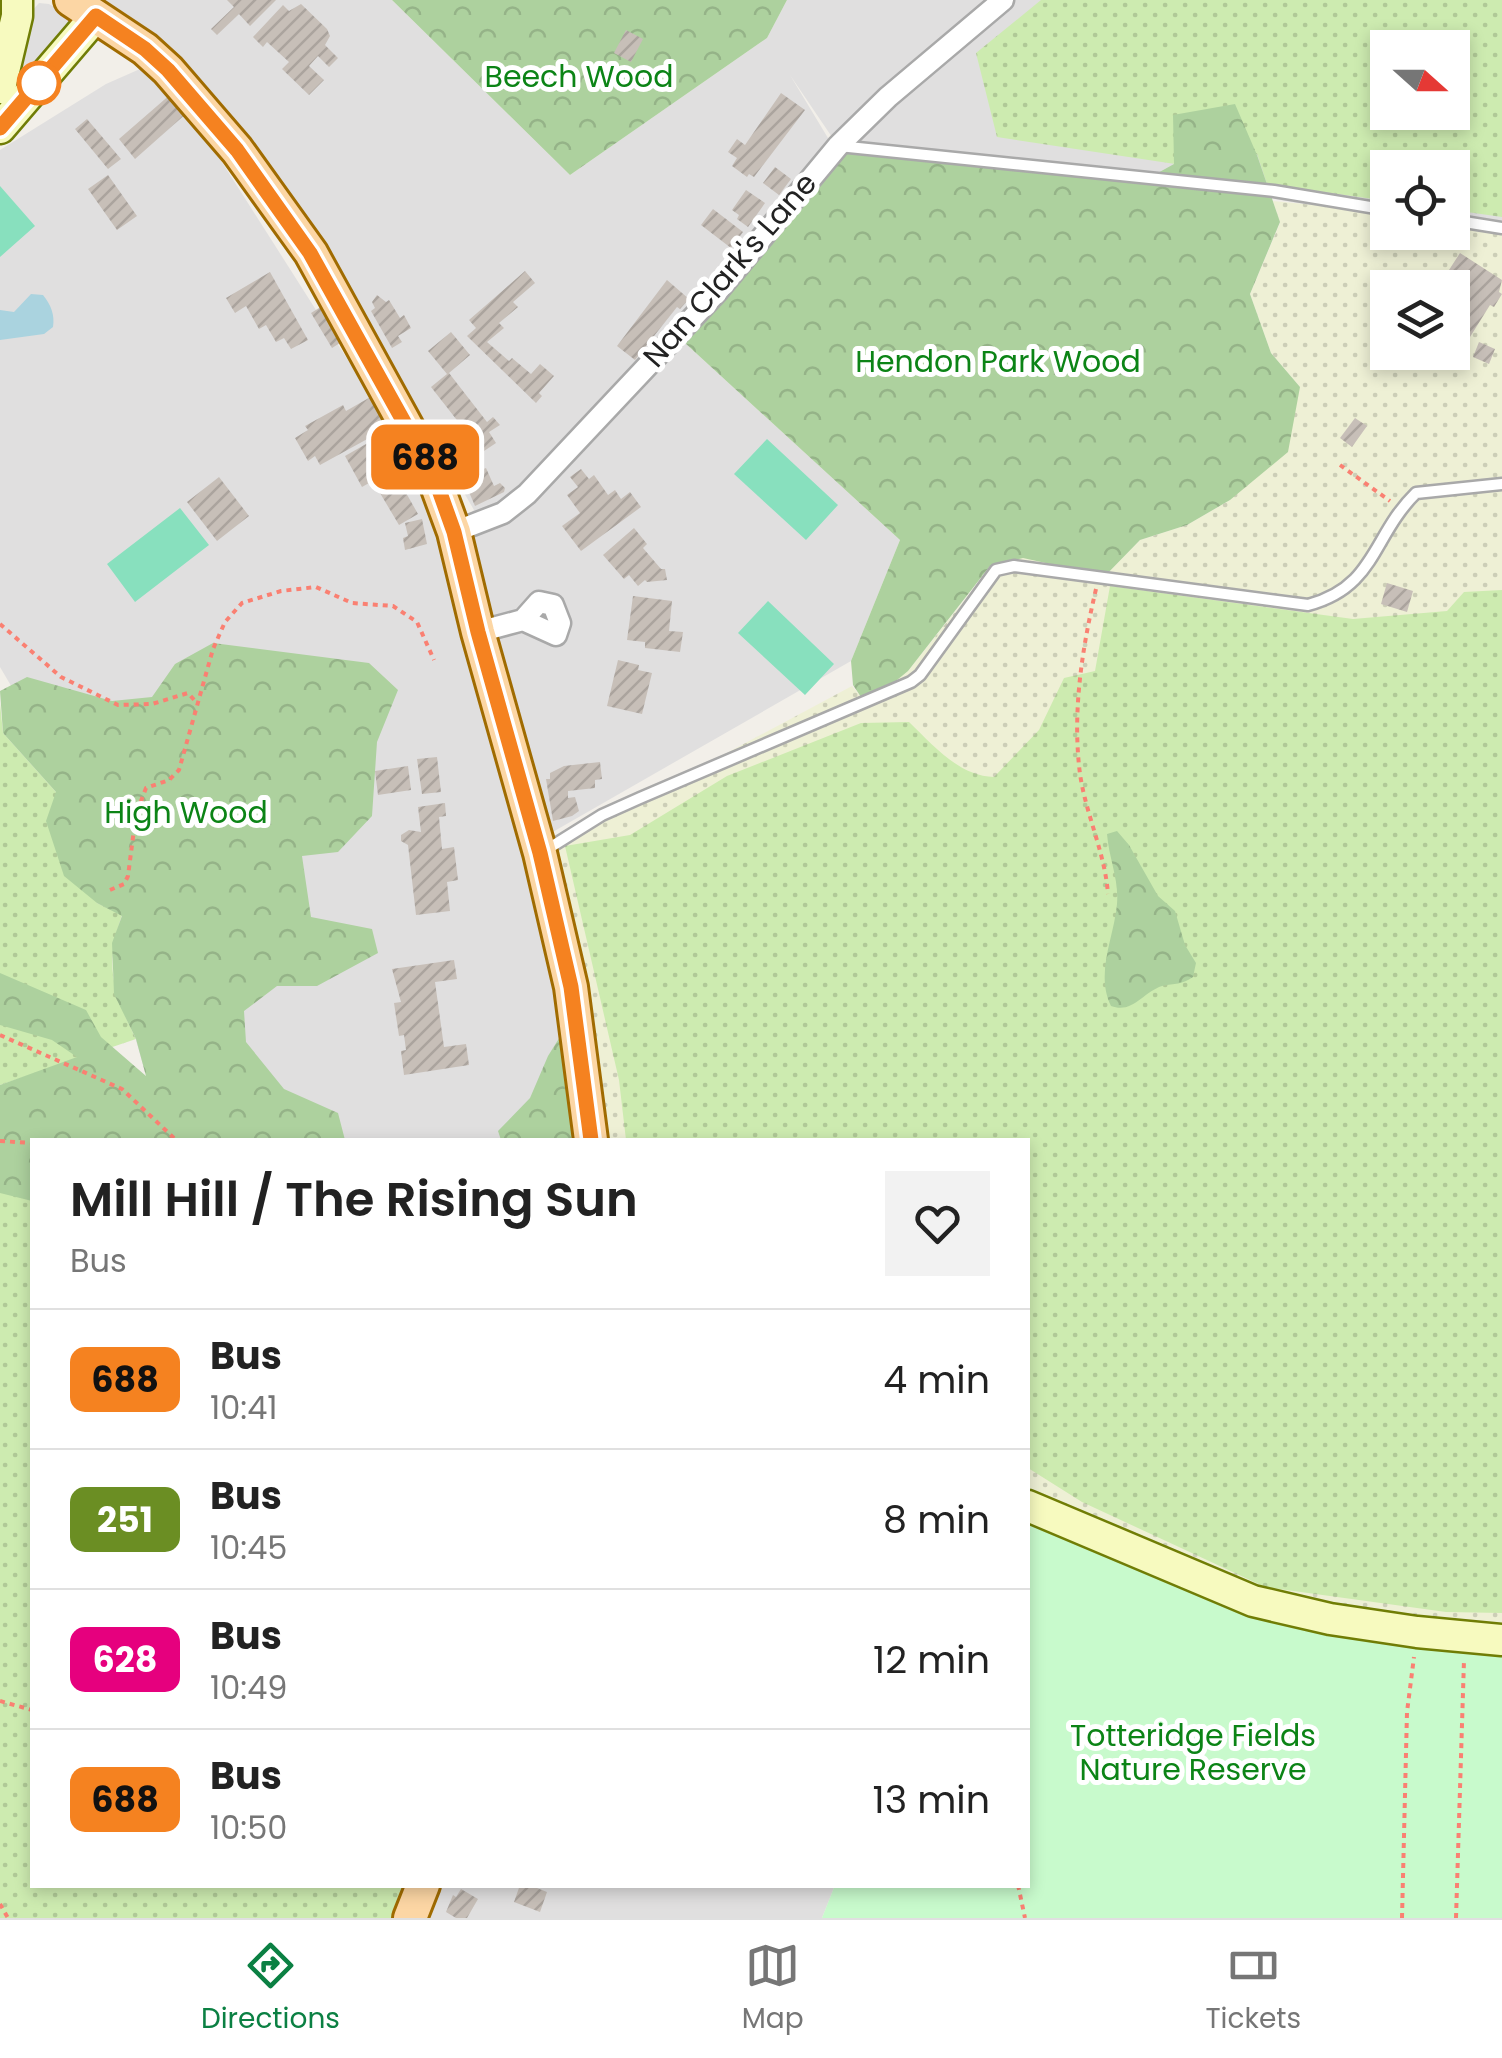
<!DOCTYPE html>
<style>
body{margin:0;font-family:Poppins,sans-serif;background:#f2f2f2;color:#222;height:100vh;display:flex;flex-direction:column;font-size:38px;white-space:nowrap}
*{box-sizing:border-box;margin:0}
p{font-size:32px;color:#767676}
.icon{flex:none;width:55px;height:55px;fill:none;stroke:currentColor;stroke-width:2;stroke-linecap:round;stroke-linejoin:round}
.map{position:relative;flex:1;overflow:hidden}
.side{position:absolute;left:30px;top:1138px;width:1000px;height:750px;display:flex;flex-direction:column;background:#fff;border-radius:0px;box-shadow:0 5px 15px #0003}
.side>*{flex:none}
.badge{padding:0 20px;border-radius:15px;font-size:35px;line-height:65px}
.needle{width:65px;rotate:111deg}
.tools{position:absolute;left:1370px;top:30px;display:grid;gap:20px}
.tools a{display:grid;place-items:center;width:100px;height:100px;border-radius:0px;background:#fff;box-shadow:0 5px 15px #0003;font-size:50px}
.map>.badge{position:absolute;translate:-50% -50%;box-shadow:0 0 0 5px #fff}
.round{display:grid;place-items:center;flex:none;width:105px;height:105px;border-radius:0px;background:#f2f2f2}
.summary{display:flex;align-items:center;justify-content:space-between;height:170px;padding:0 40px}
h1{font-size:48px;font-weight:600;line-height:75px}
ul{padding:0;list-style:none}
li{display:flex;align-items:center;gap:30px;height:140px;padding:0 40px;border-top:2px solid #e0e0e0}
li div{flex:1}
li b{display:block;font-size:38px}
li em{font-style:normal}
li .badge{min-width:110px;font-weight:700;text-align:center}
.tab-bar{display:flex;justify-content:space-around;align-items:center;height:140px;border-top:2px solid #e0e0e0;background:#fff;font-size:28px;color:#767676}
.tab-bar a{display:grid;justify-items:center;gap:5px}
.tab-bar .selected{color:#0b8043}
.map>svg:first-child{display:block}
</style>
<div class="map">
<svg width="1502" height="1918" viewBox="0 0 1502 1918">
<defs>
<pattern id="farmland-dots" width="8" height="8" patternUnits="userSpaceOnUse" patternTransform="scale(2.5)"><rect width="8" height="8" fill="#eef0d5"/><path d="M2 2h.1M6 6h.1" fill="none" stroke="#ccceb7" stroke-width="1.8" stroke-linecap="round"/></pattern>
<pattern id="grass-dots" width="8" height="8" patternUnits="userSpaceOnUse" patternTransform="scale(2.5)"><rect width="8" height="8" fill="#cdebb0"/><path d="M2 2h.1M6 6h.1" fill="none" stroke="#b0c997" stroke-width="1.8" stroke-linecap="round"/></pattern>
<pattern id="forest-crowns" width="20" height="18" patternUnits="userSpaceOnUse" patternTransform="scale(2.5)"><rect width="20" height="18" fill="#add19e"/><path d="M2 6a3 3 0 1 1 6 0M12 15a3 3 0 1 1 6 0" fill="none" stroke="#95b388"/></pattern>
<pattern id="building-hatch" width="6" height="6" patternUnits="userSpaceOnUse" patternTransform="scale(2.5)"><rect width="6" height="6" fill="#c7bfb8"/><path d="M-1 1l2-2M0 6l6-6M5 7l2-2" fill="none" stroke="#aba49e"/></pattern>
</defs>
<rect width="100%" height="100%" fill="#f2efe9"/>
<path fill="#e0dfdf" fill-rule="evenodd" d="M102,0H392L570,175L767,38L787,0H1502V237L1453,229L1452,168H1388L1387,219L1190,184L838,146L790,75L831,143L673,332L900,540L851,661L544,837L614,1140H180L147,1079L97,903L131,798L20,701L0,667V150L106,84L140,69L151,72L178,93L454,527L474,510L288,189L237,135L156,40ZM1388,48H1452V112H1388Z
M39,3L49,4L75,19L18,93L12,82L32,11Z
M423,1885H835L822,1918H410Z"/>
<path fill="url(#farmland-dots)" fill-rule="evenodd" d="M1273,201L1387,212L1388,232H1452L1453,223L1502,234V1640L1330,1619L1028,1506V1140H591L540,853L852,686L863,699L908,671L992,565L1024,557L1105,576L1140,540L1187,525L1230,500L1300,387L1271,353L1250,294L1280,223ZM1388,288H1452V352H1388Z"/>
<path fill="url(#grass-dots)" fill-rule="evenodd" d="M1041,0H1502V217L1453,210L1452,168H1388L1387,201L1267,184L1257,154L1175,164L997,137L976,53ZM1388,48H1452V112H1388Z
M1110,586L1353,619L1447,611L1464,592L1502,590V1613L1446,1612L1265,1587L1082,1502L1028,1468V1140H626L619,1080L565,846L630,835L727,776L861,723L909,722C934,746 959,776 994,777L1039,730L1064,678L1095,671Z
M0,703L3,733L56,792L97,903L122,915C104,967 113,992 136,1039L0,1085Z
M0,1138L32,1140V1885H423L410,1918H0Z"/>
<path fill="url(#forest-crowns)" d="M392,0H787L767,38L570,175Z
M1235,104L1257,155L1280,222L1250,294L1271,353L1300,387L1288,452L1230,500L1187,525L1140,540L1105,576L1023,558L990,566L908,671L886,689L863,700L853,685L851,661L900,540L673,332L838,146L1147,179L1174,164L1173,115Z
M213,643L369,663L398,690L377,742L372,816L338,852L302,856L311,917L372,929L378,953L317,986H277L244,1011L246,1042L284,1089L338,1113L345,1140H32V1201L0,1193V1085L77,1057L52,1040L0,1025V973L86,1010L101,1037L146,1076L136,1039L114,994L112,943L122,916L97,903L64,876L46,821L56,792L3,733L0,691L27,677L112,701L152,697L175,664Z
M1117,831L1129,845L1158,896L1175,911L1185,945L1196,963L1193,977C1182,985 1175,983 1162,986C1143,992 1133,1014 1111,1006C1095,973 1114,938 1117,904C1119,879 1109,859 1107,834Z
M563,1032L594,1140H501L498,1131L530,1098L548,1056Z"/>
<path fill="#c8facc" d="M1028,1506L1253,1601L1502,1640V1918H822L835,1885H1028Z"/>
<path fill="#88e0be" d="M0,186L35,226L0,257Z
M767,439L838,505L806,540L734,474Z
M180,508L209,545L135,602L107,564Z
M768,601L834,664L805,695L738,633Z"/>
<path fill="#aad3df" d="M31,294L43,295C51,305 55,315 53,327L44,334L0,340V310L14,312Z"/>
<path fill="url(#building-hatch)" d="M227,0H276L250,26L239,14L217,35L211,29L234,7Z
M301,4L327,29L330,36L325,45L338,58L329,67L318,56L309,66L324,80L309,95L282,69L289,62L267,42L263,47L253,37L283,5L289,11Z
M626,30L643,39L631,62L614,53Z
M172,93L188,112L135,159L119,139Z
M781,93L805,110L754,177L749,174L747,177L732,166L737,158L728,152L737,139L745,145Z
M87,119L121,159L108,169L75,129Z
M775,167L791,179L779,195L763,183Z
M108,175L137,216L117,230L88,189Z
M746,190L765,203L748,227L737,219L739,215L732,210Z
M713,209L743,232L731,248L701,225Z
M1460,253L1502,280L1499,292L1502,294L1494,307L1490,305L1470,337L1456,328L1464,315L1452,308L1468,283L1449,270Z
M525,271L535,283L513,302L518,307L499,323L504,328L487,342L509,361L512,358L531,374L540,364L554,376L539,393L542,396L536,403L467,336L476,328L469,320Z
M270,272L308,340L291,349L284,338L276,342L266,325L259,329L246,306L235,313L226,298Z
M667,280L689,299L680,309L677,307L635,360L617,346Z
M377,295L386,302L389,300L400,318L404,315L411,328L398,336L402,342L392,348L371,311L375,308L372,302Z
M327,303L348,338L332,348L311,313Z
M451,332L470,355L449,373L487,422L493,417L500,425L489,432L496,443L481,453L483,458L477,461L481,470L486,468L494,486L500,483L505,488L504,492L475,506L460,471L455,473L449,456L474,442L431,387L447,374L428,351Z
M1479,342L1495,349L1489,364L1473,357Z
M374,395L391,426L320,465L315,456L308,461L295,438L308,430L305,426L343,405L346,411Z
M1355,418L1367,426L1352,447L1340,438Z
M373,440L390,471L362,487L345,456Z
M581,469L589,479L594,475L608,495L615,490L621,499L630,492L641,507L581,551L562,526L580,513L567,495L578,487L570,477Z
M219,477L249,516L217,541L187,502Z
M397,477L418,514L399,525L377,488Z
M422,519L427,544L405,550L403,538L408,536L405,523Z
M634,528L647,544L643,548L661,569H665L667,580L647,582L645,580L638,586L629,575L624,579L603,555Z
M1387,583L1413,591L1407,612L1381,604Z
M633,596L672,601L669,631L683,632L680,652L645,648V642L627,640Z
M618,660L639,665L638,670L652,673L642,714L607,706Z
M437,757L441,792L422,794L417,759Z
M600,762L602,779L595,780V788L568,791V798L575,797L579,811L572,816L553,821L546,779H550V773L564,766Z
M408,766L411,790L378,795L375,771Z
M445,803L446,816L439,817L442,849L454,847L458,880L447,882L450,911L416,915L408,845L401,841V835L409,830L421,832L418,807Z
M454,960L457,979L435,982L444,1047L466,1044L469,1065L404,1075L401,1051L406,1050L404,1035L399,1036L394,1003L401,1002L392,969Z
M520,1885H538L537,1888L547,1892L540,1912L514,1902Z
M461,1889L478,1899L467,1918H456L446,1912L453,1895L456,1897Z"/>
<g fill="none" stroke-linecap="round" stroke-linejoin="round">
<g stroke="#a9a9a9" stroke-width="15">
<path id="lane" d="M839,146L1274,191L1388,210
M1452,220L1502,228
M546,850L602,815L640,798L911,682L920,675L996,570L1014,566L1308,605C1376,587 1372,536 1416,493L1502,484"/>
</g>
<g stroke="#a9a9a9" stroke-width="25">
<path id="street" d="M454,532L503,513L527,494L716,293L838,146L888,97L1003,0
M478,632L523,620L556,635L560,623L553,605L539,602L523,620"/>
</g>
<g stroke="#707d05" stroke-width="35">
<path id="secondary" d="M0,88L17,16V0
M0,128L96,16
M1028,1506L1253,1601L1330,1619L1417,1632L1502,1640"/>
</g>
<g stroke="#a06b00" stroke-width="38">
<path id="primary" d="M71,0L145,49L168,70L237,150L311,253L433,475L454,532L478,632L540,853L571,987L591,1140
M410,1918L423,1885"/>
</g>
<path stroke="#fa8072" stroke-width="4" stroke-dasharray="5 5" stroke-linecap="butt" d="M1340,465L1390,501
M1096,589C1082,649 1072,712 1080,774C1086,815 1105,853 1108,894
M0,624L61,677L118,705L152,704L188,693L196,702
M110,890L124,884L128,876L136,814L146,788L169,780L179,770L213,649L225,622L242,603L281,591L316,587L352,603L393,606L417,622L434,660
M0,1035L122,1089L176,1140
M0,1141L32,1143
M0,1701L32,1710
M1018,1885L1025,1918
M0,1904L8,1918
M1402,1918L1407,1712L1414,1657
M1456,1918L1464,1660"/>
<use href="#lane" stroke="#fff" stroke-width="10"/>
<use href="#street" stroke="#fff" stroke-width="20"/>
<use href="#secondary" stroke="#f7fabf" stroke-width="30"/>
<use href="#primary" stroke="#fcd6a4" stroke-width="32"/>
</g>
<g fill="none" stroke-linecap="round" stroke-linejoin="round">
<g stroke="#fff" stroke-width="22">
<path id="line" d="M0,128L96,16L145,49L168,70L237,150L310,253L434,476L454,532L478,632L540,853L571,987L591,1140"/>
</g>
<use href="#line" stroke="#f58220" stroke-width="15"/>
</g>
<circle fill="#fff" stroke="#f58220" stroke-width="5" cx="39" cy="83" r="20"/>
<g text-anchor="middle" stroke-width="10" stroke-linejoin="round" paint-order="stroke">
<g font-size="30" fill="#0c8416" stroke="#fff">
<text x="579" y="87">Beech Wood</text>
<text x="998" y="372">Hendon Park Wood</text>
<text x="186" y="823">High Wood</text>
<text x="1193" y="1746">Totteridge Fields<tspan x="1193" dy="34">Nature Reserve</tspan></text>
</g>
<g font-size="30" fill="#222" stroke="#fff">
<text transform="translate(730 270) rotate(-49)" y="10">Nan Clark's Lane</text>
</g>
</g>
</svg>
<div class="tools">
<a><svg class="needle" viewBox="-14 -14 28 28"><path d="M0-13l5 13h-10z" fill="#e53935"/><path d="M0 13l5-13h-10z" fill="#767676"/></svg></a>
<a><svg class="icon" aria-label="locate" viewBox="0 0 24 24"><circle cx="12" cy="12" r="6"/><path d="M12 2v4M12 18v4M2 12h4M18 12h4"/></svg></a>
<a><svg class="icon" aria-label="layers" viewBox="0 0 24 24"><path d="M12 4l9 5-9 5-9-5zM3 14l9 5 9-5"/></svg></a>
</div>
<b class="badge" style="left:425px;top:457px;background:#f58220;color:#111">688</b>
<section class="side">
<div class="summary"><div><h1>Mill Hill / The Rising Sun</h1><p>Bus</p></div><a class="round"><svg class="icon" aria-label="heart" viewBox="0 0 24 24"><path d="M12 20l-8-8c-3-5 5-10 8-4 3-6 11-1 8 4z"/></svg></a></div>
<ul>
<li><span class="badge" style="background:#f58220;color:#111">688</span><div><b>Bus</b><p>10:41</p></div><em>4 min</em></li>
<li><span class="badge" style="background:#6b8e23;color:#fff">251</span><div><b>Bus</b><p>10:45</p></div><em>8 min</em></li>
<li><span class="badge" style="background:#e6007e;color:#fff">628</span><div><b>Bus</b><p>10:49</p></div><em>12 min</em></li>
<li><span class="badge" style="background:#f58220;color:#111">688</span><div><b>Bus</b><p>10:50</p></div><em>13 min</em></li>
</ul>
</section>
</div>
<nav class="tab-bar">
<a class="selected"><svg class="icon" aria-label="directions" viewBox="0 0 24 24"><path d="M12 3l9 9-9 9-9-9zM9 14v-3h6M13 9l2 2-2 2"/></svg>Directions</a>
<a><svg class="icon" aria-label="map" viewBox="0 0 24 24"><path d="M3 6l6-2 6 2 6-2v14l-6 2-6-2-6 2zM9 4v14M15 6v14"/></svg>Map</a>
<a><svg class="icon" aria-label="tickets" viewBox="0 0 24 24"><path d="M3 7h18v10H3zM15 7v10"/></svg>Tickets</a>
</nav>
